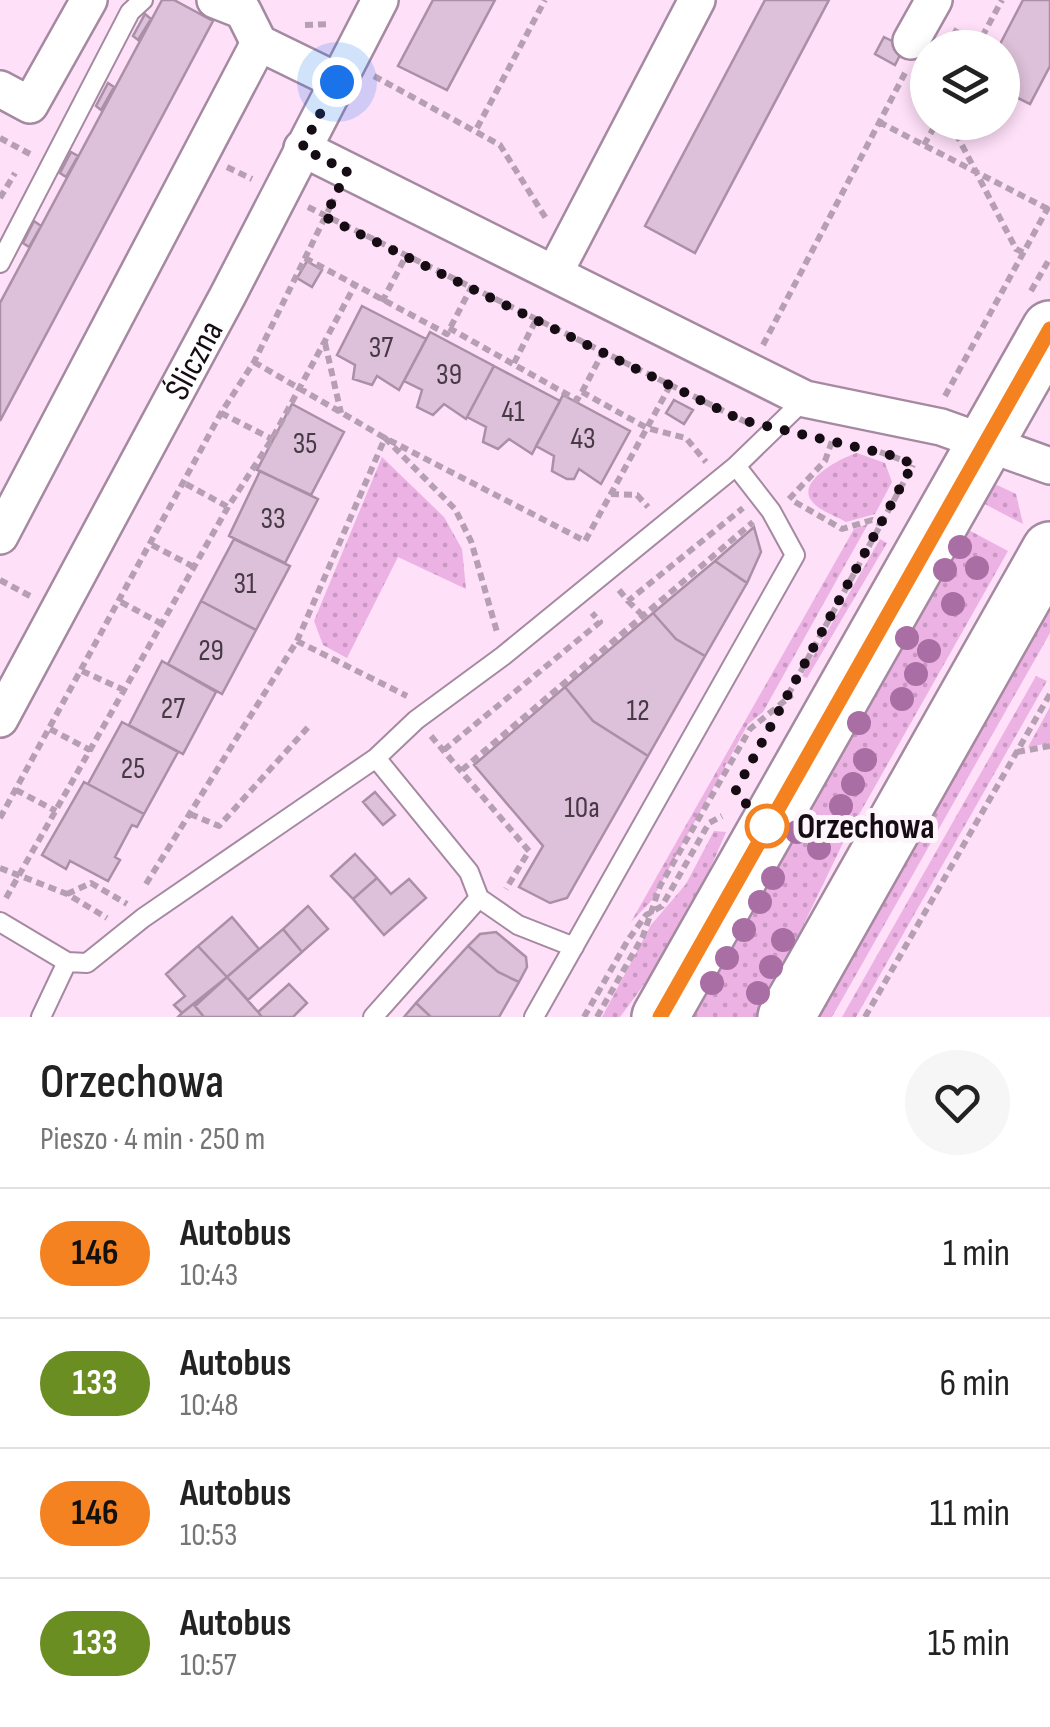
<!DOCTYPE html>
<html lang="pl">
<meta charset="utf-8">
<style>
body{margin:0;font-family:"Sofia Sans Condensed",sans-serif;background:#f6f6f6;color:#222;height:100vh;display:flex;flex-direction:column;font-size:38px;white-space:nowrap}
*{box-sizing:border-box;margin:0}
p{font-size:32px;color:#767676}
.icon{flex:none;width:55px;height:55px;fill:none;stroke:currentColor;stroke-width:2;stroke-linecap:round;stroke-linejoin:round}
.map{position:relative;height:1017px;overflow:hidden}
.drawer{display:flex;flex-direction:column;background:#fff;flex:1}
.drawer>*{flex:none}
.badge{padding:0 20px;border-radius:32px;font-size:35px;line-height:65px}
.controls{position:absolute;left:910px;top:30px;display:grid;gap:20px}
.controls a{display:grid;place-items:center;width:110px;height:110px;border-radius:50%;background:#fff;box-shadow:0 5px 15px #0003;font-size:50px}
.you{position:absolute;width:50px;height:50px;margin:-25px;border:8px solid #fff;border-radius:50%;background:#1a73e8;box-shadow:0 0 0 15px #1a73e833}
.map>.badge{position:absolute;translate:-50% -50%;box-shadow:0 0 0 5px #fff}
.round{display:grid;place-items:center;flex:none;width:105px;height:105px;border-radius:52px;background:#f6f6f6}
.headline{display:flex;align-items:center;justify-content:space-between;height:170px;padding:0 40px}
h1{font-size:48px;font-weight:600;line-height:75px}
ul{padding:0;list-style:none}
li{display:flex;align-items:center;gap:30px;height:130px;padding:0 40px;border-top:2px solid #e0e0e0}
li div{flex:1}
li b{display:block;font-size:38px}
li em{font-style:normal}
li .badge{min-width:110px;font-weight:700;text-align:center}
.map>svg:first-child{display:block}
</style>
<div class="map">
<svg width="1050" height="1017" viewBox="0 0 1050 1017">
<defs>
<pattern id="green-dots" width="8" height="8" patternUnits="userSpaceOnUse" patternTransform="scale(2.5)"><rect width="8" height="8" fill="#ebb2e3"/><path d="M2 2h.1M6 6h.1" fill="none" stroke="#c998c2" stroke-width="1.8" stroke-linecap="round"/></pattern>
</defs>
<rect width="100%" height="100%" fill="#fee0f9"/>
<path fill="url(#green-dots)" d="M857,453L885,463L892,482L875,514L846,522C836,516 817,510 811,500C797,480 843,457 857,453Z
M382,457L444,517L462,549L466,589L398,557L347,658L323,645L314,621Z
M997,485L1016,494L1023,524L977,500Z
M868,524L763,712L748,724L652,900L631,922L854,529Z
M963,527L1008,551L843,843L759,1017H686Z
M880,539L887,543L807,678L802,676Z
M1050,593V633L832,1017H808Z
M1036,676L1047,681L856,1017H842Z
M1050,707V743L1028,747Z
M714,831L726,832C695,906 669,953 620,1017H602L651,925L686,884Z"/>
<path fill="#ddc0d9" stroke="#ab8fa7" stroke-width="2.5" d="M162,0H174L213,21L0,421V303Z
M433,0H495L447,90L398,66Z
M765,0H829L695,253L645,226Z
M1023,0H1050V66L1030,104L1002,90V48H998Z
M145,14L151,19L138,40L133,36Z
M884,37L904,47L895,65L875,54Z
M108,83L114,87L101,110L96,106Z
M71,152L78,156L66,177L60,173Z
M34,221L41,226L29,247L23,243Z
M307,261L322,270L312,287L297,278Z
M362,306L426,339L399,390L377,376L372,385L353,379L355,365L337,355Z
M430,332L494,366L466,419L444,404L433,415L417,407L422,390L404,381Z
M494,366L560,401L532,454L509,439L498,449L483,442L486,427L467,417Z
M563,395L630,431L601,484L579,469L574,479H567L552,471L554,456L536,446Z
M674,400L693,410L684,424L666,413Z
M292,404L344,432L311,495L257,470Z
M260,471L318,499L285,563L229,536Z
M754,527L761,552L747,583L715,561Z
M234,539L290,566L256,630L201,601Z
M715,561L747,583L705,656L676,639L653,613Z
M201,601L256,630L222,694L168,664Z
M653,613L676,639L705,656L648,756L593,721L565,687Z
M162,661L216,692L183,754L129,725Z
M565,687L593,721L648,756L567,898L550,903L519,887L543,846L474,765Z
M122,722L178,752L144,814L88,784Z
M84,782L144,814L137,827L132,825L115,857L120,860L108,881L70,861L66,869L42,855Z
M375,792L395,815L383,825L363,802Z
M355,854L377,878L353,899L331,876Z
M377,878L391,894L409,879L426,898L384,935L353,899Z
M308,906L328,929L302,952L283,929Z
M232,917L259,949L227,977L198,946Z
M283,929L302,952L248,1000L227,977Z
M496,932L526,957L527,967L519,982L498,972L468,946L480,934Z
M198,946L227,977L182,1013L174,1005L185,996L166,974Z
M468,946L498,972L519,982L499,1017H431L416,1003Z
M227,977L258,1012L262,1017H204L195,1006Z
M289,984L307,1003L293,1017H262L258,1012Z
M416,1003L431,1017H404Z
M193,1004L204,1017H178L182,1013Z"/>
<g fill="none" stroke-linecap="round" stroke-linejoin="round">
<g stroke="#a489a0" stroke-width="22">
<path id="service" d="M0,263L130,12L143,0
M376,758L469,872L479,898L518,925L574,947
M0,922L67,962L87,963L143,918L376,758L416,720L503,656L736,466L805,399
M41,1017L67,962
M373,1017L479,898
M534,1017L795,555L771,511L736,466"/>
</g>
<g stroke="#a489a0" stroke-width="40">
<g id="minor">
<path d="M215,0L243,11L259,43L337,81"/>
<path d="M911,41L934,0"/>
<path d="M0,89L30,105L89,0"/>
<path d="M302,148L805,399L941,427L1050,466"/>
<path d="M555,272L697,0"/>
<path d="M0,536L259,43"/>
<path id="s1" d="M0,719L228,295L380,0"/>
</g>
</g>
<g stroke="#a489a0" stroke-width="60">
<path id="primary" d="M660,1017L1050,329
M786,1017L1050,550"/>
</g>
<path stroke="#b79fb3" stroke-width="6" stroke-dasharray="8 5" stroke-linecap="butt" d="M305,25L331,24
M953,30L987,48
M976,48L1002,0
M374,76L500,145L547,220
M879,122L1048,209
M950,122L1016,249L1024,253
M477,128L545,0
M0,138L30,154
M924,145L937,122
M227,167L252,179
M0,198L15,173
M308,207L746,422
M305,258L447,334L472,286
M1031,291L1050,258
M382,302L407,254
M449,328L577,400L582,392L647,428L686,438L706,462
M325,343L341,413
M763,345L905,73
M254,362L385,438L585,541L671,384
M514,363L537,318
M582,392L603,352
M945,396L1050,204
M221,413L272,439
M880,452L913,464
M186,484L228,507
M611,494L637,495L648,507
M789,499L825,461L832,441
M795,502L842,529L872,520L881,524
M152,545L194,567
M0,580L30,596
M619,590L628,601L743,508
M628,601L642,615
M121,602L162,624
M297,641L407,696
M82,671L124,690
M788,695L913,465
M50,729L90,750
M431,736L529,851L506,889
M444,750L600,622L592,613
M1017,752L1050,746
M462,770L753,522
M16,790L56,811
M190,814L219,826L310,725
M0,818L221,413L254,362L334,199
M0,868L67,894L107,918
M146,884L297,641L385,438L455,509L471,541L497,632
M67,894L91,883L127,904
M6,898L228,507L272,439L354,287
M584,1017L628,940L646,915L662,906L709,823L722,816
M597,1017L643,936L660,886L750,729L792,695
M865,1017L1050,694"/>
<use href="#service" stroke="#fff" stroke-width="18"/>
<use href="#minor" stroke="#fff" stroke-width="35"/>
<use href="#primary" stroke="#fff" stroke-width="55"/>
</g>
<g fill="#a96ea4">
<circle cx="960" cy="547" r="12"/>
<circle cx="977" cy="568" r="12"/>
<circle cx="945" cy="570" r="12"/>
<circle cx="953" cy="604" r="12"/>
<circle cx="907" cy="638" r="12"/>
<circle cx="929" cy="651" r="12"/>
<circle cx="916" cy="674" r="12"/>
<circle cx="902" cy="699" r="12"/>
<circle cx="859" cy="723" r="12"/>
<circle cx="865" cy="760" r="12"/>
<circle cx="853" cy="784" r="12"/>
<circle cx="841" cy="806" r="12"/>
<circle cx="797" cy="832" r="12"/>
<circle cx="819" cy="848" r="12"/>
<circle cx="773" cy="878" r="12"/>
<circle cx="760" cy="902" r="12"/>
<circle cx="744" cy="930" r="12"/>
<circle cx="783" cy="940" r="12"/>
<circle cx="727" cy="958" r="12"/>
<circle cx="771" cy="967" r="12"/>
<circle cx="712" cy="983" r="12"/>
<circle cx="758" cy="993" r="12"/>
</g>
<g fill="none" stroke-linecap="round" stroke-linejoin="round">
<g stroke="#fff" stroke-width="22">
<path id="line" d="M660,1017L1050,329"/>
</g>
<use href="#line" stroke="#f58220" stroke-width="15"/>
<path stroke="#150c14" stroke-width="10" stroke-dasharray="0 18" d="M337,82L302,148L347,171L325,217L741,420L890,455L913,464L735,792L767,826"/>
</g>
<circle fill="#fff" stroke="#f58220" stroke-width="5" cx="767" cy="826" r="20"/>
<g text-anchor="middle" stroke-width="10" stroke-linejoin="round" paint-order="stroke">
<g font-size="30" fill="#473945">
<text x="381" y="357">37</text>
<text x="449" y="384">39</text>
<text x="513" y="421">41</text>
<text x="583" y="448">43</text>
<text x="305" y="453">35</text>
<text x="273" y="528">33</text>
<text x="245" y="593">31</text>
<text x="211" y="660">29</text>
<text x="173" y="718">27</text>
<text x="638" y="720">12</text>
<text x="133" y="778">25</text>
<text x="582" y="817">10a</text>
</g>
<g font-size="35" fill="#150c14" stroke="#fcf5fa">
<text dy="12" stroke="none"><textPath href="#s1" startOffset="408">Śliczna</textPath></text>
</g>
<g font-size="35" font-weight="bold" fill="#150c14" stroke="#fcf5fa" text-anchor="start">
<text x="797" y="838">Orzechowa</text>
</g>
</g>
</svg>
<div class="controls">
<a><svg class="icon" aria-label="layers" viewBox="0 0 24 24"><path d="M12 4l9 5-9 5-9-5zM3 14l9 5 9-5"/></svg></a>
</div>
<div class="you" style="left:337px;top:82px"></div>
</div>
<section class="drawer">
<div class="headline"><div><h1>Orzechowa</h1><p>Pieszo · 4 min · 250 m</p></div><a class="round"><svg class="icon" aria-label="heart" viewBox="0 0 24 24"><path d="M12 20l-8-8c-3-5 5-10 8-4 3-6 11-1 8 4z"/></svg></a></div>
<ul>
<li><span class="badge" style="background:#f58220;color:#111">146</span><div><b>Autobus</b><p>10:43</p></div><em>1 min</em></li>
<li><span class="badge" style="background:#6b8e23;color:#fff">133</span><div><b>Autobus</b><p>10:48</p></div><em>6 min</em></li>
<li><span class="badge" style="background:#f58220;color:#111">146</span><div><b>Autobus</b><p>10:53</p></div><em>11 min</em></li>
<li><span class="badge" style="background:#6b8e23;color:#fff">133</span><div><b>Autobus</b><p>10:57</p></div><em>15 min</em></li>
</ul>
</section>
